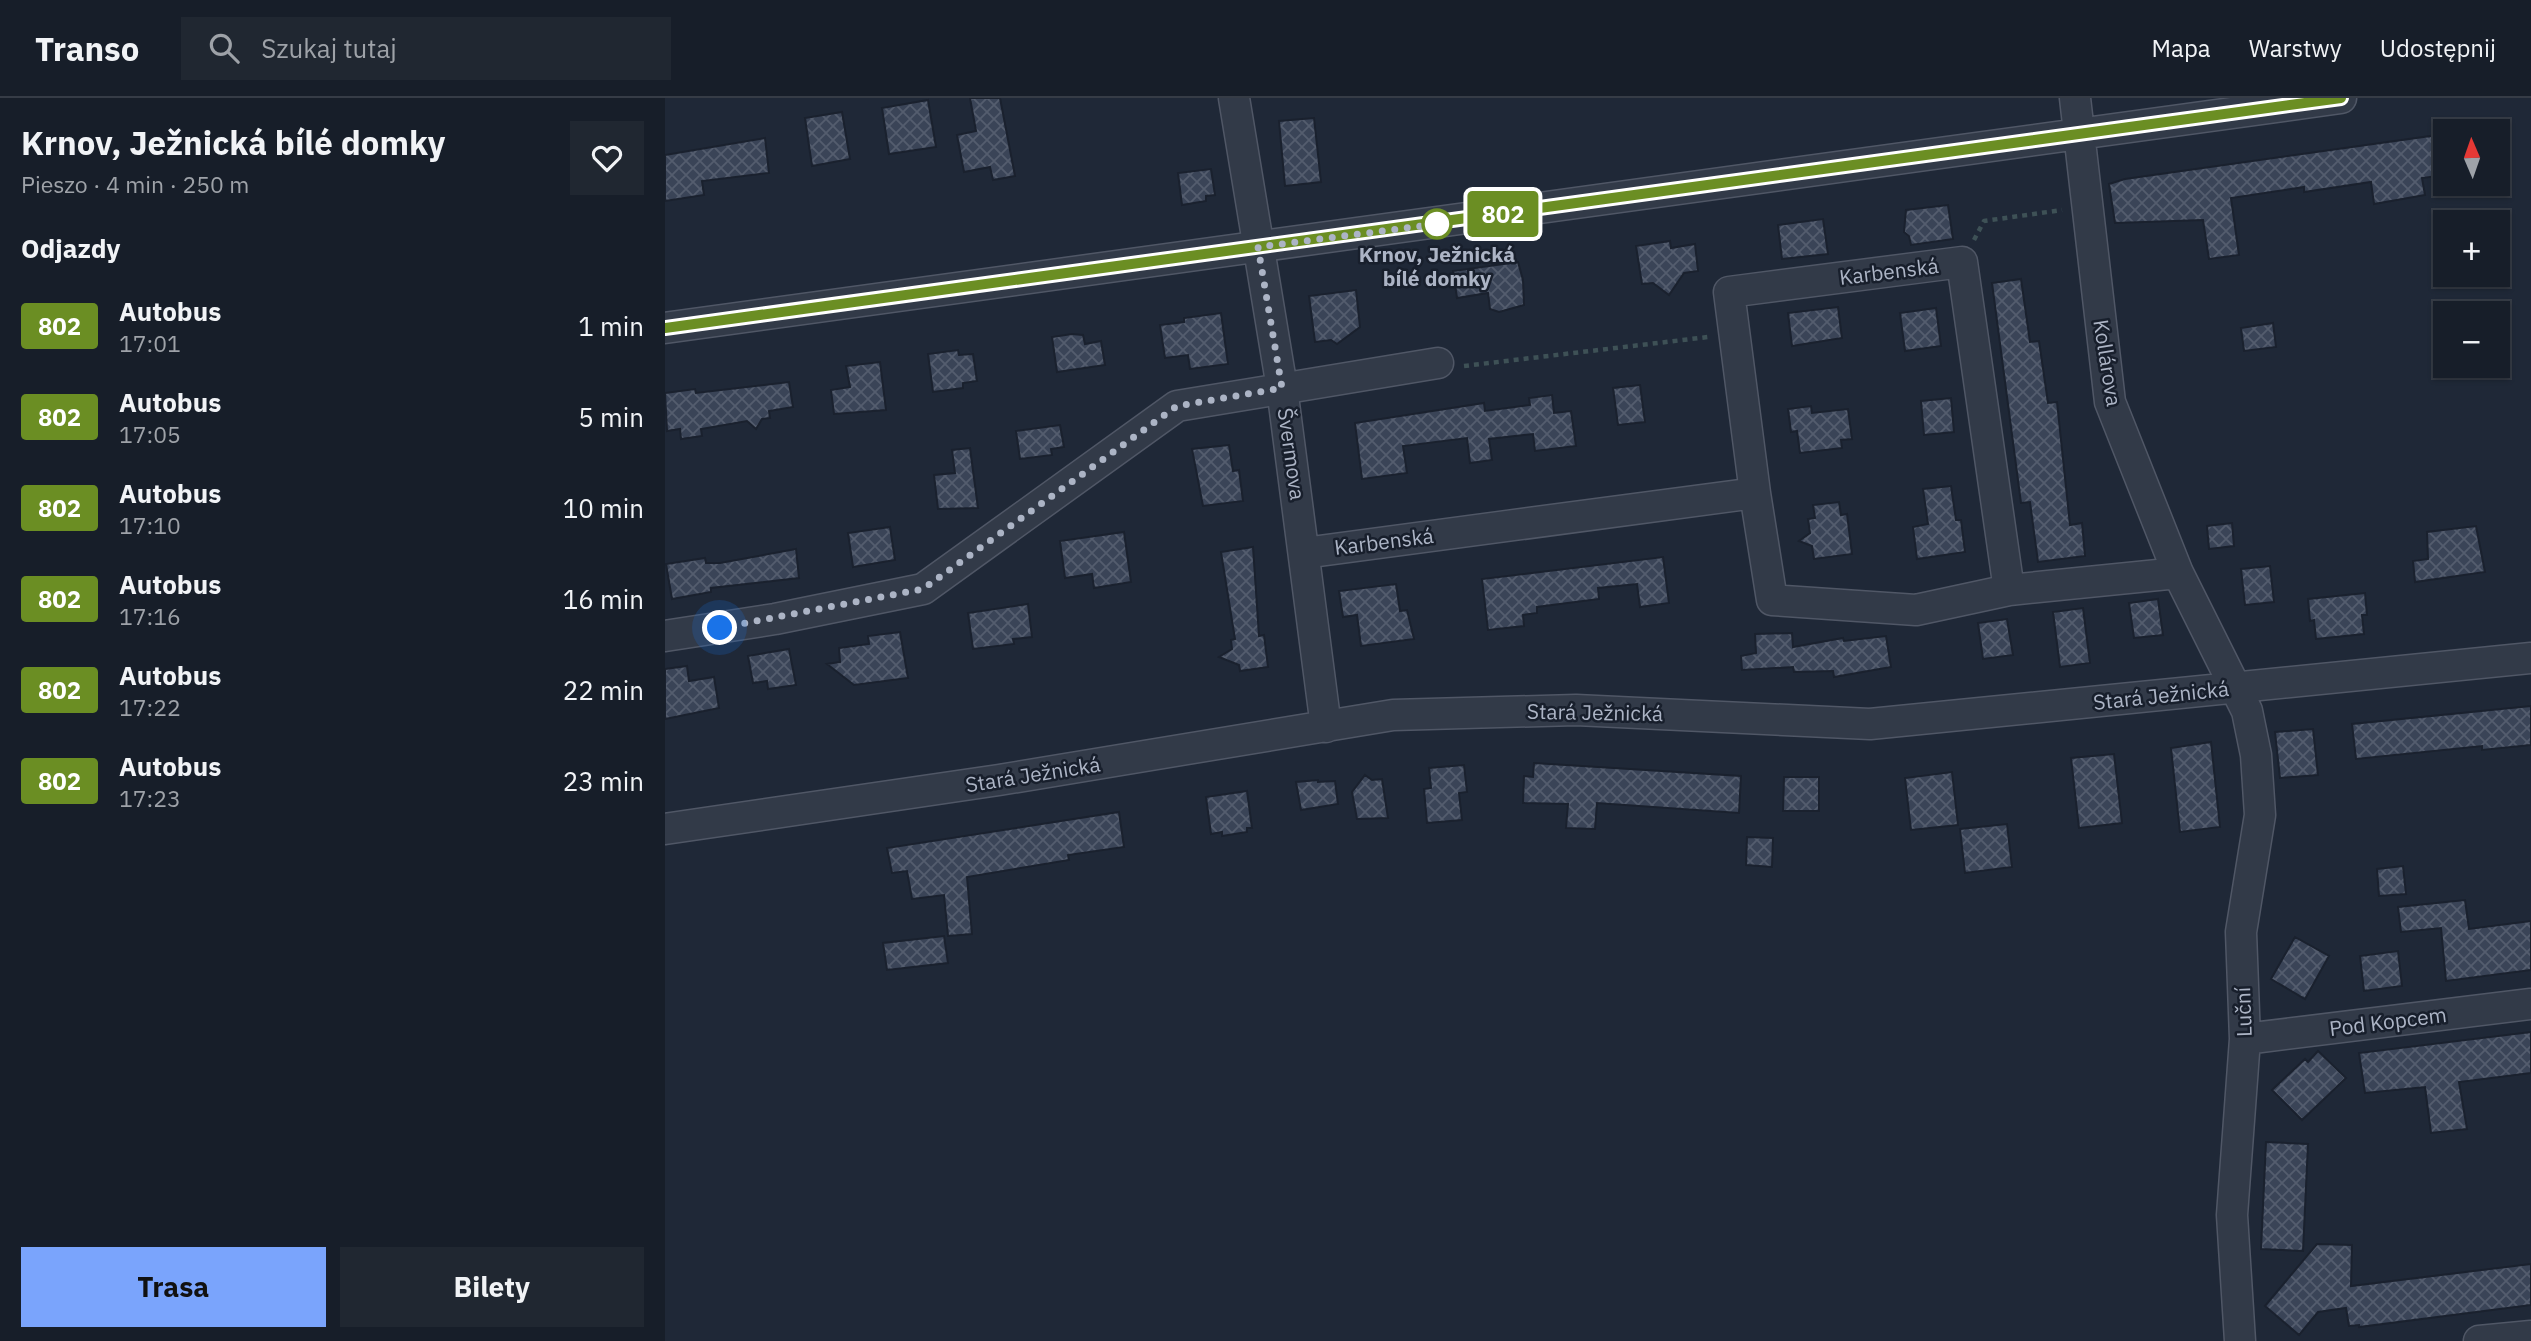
<!DOCTYPE html>
<html lang="pl">
<meta charset="utf-8">
<style>
body{margin:0;font-family:"IBM Plex Sans",sans-serif;background:#202731;color:#f1f3f6;height:100vh;display:flex;flex-direction:column;font-size:26px;white-space:nowrap}
*{box-sizing:border-box;margin:0}
p{font-size:23px;color:#9ea2a8}
.icon{flex:none;width:38px;height:38px;fill:none;stroke:currentColor;stroke-width:2;stroke-linecap:round;stroke-linejoin:round}
.map{position:relative;flex:1;overflow:hidden}
.side{display:flex;flex-direction:column;background:#171e29;width:665px}
.side>*{flex:none}
.badge{padding:0 14px;border-radius:5px;font-size:24px;line-height:46px}
.needle{width:46px;rotate:358deg}
.fabs{position:absolute;left:1768px;top:21px;display:grid;gap:14px}
.fabs a{display:grid;place-items:center;width:77px;height:77px;border-radius:0px;background:#171e29;box-shadow:0 2px 5px #0004,0 0 0 2px #363c46;font-size:35px}
.you{position:absolute;width:35px;height:35px;margin:-18px;border:5px solid #fff;border-radius:50%;background:#1a73e8;box-shadow:0 0 0 10px #1a73e833}
.map>.badge{position:absolute;translate:-50% -50%;box-shadow:0 0 0 4px #fff}
h2{padding:0 21px;font-size:26px;line-height:63px}
.round{display:grid;place-items:center;flex:none;width:74px;height:74px;border-radius:0px;background:#202731}
.summary{display:flex;align-items:center;justify-content:space-between;height:119px;padding:0 21px}
h1{font-size:33px;font-weight:800;line-height:52px}
.button{display:flex;gap:14px;margin-top:auto;padding:14px 21px}
.button a{flex:1;height:80px;border-radius:0px;background:#7aa4fc;color:#111;font-size:28px;font-weight:800;line-height:80px;text-align:center}
.button a+a{background:#202731;color:#f1f3f6}
ul{padding:0;list-style:none}
li{display:flex;align-items:center;gap:21px;height:91px;padding:0 21px}
li div{flex:1}
li b{display:block;font-size:26px}
li em{font-style:normal}
li .badge{min-width:77px;font-weight:700;text-align:center}
header{display:flex;align-items:center;gap:42px;box-sizing:border-box;height:98px;padding:0 35px;background:#171e29;border-bottom:2px solid #363c46}
header strong{font-size:33px}
nav{display:flex;gap:38px;margin-inline-start:auto;font-size:24px}
.search{width:490px;height:63px;background:#202731;display:flex;align-items:center;gap:18px;box-sizing:border-box;padding:0 24px;border-radius:0px;color:#9ea2a8;font-size:26px}
main{display:flex;flex:1;min-height:0}
.map>svg:first-child{display:block}
</style>
<header>
<strong>Transo</strong>
<div class="search"><svg class="icon" aria-label="search" viewBox="0 0 24 24"><circle cx="10" cy="10" r="6"/><path d="M15 15l6 6"/></svg>Szukaj tutaj</div>
<nav><a>Mapa</a><a>Warstwy</a><a>Udostępnij</a></nav>
</header>
<main>
<section class="side">
<div class="summary"><div><h1>Krnov, Ježnická bílé domky</h1><p>Pieszo · 4 min · 250 m</p></div><a class="round"><svg class="icon" aria-label="heart" viewBox="0 0 24 24"><path d="M12 20l-8-8c-3-5 5-10 8-4 3-6 11-1 8 4z"/></svg></a></div>
<h2>Odjazdy</h2>
<ul>
<li><span class="badge" style="background:#6b8e23;color:#fff">802</span><div><b>Autobus</b><p>17:01</p></div><em>1 min</em></li>
<li><span class="badge" style="background:#6b8e23;color:#fff">802</span><div><b>Autobus</b><p>17:05</p></div><em>5 min</em></li>
<li><span class="badge" style="background:#6b8e23;color:#fff">802</span><div><b>Autobus</b><p>17:10</p></div><em>10 min</em></li>
<li><span class="badge" style="background:#6b8e23;color:#fff">802</span><div><b>Autobus</b><p>17:16</p></div><em>16 min</em></li>
<li><span class="badge" style="background:#6b8e23;color:#fff">802</span><div><b>Autobus</b><p>17:22</p></div><em>22 min</em></li>
<li><span class="badge" style="background:#6b8e23;color:#fff">802</span><div><b>Autobus</b><p>17:23</p></div><em>23 min</em></li>
</ul>
<div class="button"><a>Trasa</a><a>Bilety</a></div>
</section>
<div class="map">
<svg width="1866" height="1243" viewBox="0 0 1866 1243">
<defs>
<pattern id="building-cross-hatch" width="8" height="8" patternUnits="userSpaceOnUse" patternTransform="scale(1.75)"><rect width="8" height="8" fill="#3a4457"/><path d="M0 0l8 8M0 8l8-8" fill="none" stroke="#545d6e"/></pattern>
</defs>
<rect width="100%" height="100%" fill="#1f2837"/>
<path fill="url(#building-cross-hatch)" stroke="#1a212e" stroke-width="2" d="M305,0H335L350,78L328,82L325,69L299,74L292,37L311,33Z
M263,2L271,49L224,56L217,10Z
M177,14L185,61L147,68L140,20Z
M649,20L656,84L620,88L614,23Z
M1780,36V77L1757,80L1760,97L1709,106L1706,84L1639,94V89L1566,100L1574,157L1544,161L1538,122L1450,125L1444,86L1460,81Z
M100,40L104,75L37,83L39,97L0,103V57Z
M546,71L550,97L541,98V103L517,107L513,75Z
M1283,107L1288,141L1246,147L1244,138L1239,134L1241,112Z
M1158,121L1163,156L1117,161L1113,127Z
M1005,143L1006,150L1030,146L1033,173L1019,175L1004,197L988,185L977,186L971,148Z
M853,164L858,182L859,207L834,214L825,211L823,195L792,200L788,173Z
M1356,181L1365,244L1374,243L1383,305L1392,304L1405,427L1417,425L1420,458L1373,464L1365,404L1356,405L1327,185Z
M691,192L695,229L672,246L666,242L650,244L644,198Z
M1173,209L1177,240L1127,248L1123,215Z
M1271,210L1276,248L1240,253L1235,215Z
M556,215L563,266L525,271L523,257L500,260L495,227L519,224V220Z
M1608,225L1611,249L1579,253L1576,230Z
M407,236L418,237L420,246L436,243L440,267L392,274L387,239Z
M293,252L294,257L308,256L312,283L298,285V290L268,294L263,256Z
M215,264L221,312L169,316L166,292L185,289L181,268Z
M124,284L128,309L104,313L105,320L97,321L91,331L82,323L36,331L37,338L16,341L15,331L2,333L0,295L30,291L31,295Z
M975,287L980,324L953,327L948,290Z
M887,297L889,315L906,313L911,348L870,353L868,336L824,341L827,362L805,365L802,340L738,348L742,375L697,381L690,325L819,305L820,313L865,307L864,300Z
M1286,300L1289,334L1259,337L1256,303Z
M1146,308L1147,315L1183,311L1187,341L1176,342L1177,350L1135,355L1132,333L1126,334L1123,311Z
M395,327L399,349L386,351L387,357L355,361L351,333Z
M564,347L568,373L574,372L578,403L538,408L527,351Z
M305,350L313,410L273,411L269,377L290,375L287,352Z
M1286,388L1291,422H1296L1300,454L1252,461L1248,429L1263,426L1258,391Z
M1174,404L1176,417L1182,416L1187,456L1149,461L1147,448L1134,443L1145,435L1143,421L1150,420L1148,407Z
M1567,425L1569,448L1544,451L1542,428Z
M1811,428L1820,474L1750,484L1748,463L1763,461L1762,434Z
M225,429L230,462L188,469L183,435Z
M459,434L466,484L429,490L427,476L400,480L395,443Z
M588,449L594,538L599,537L603,569L575,573L574,567L554,559L567,551L566,542L570,541L556,454Z
M131,451L134,480L46,490V494L7,501L1,466L40,460L41,465H55Z
M998,459L1004,505L975,509L972,486L933,490L934,501L872,509V515L858,517L859,528L823,532L817,481Z
M1605,468L1609,504L1580,507L1576,471Z
M731,486L735,513L742,512L749,541L696,548L692,517L678,519L674,493Z
M1700,495L1702,517H1697L1699,536L1651,541L1649,522L1645,523L1643,501Z
M1493,501L1498,537L1469,540L1464,505Z
M363,506L367,539L348,541L349,546L308,551L303,515Z
M1418,510L1425,565L1395,569L1388,514Z
M1342,521L1348,557L1318,561L1313,525Z
M235,534L243,580L189,587L162,566L175,564L174,550L204,546L203,538Z
M1127,535L1128,549L1178,540L1179,543L1221,538L1226,569L1169,579L1168,573L1129,574L1128,569L1077,572L1076,558L1091,555L1090,536Z
M124,551L131,587L103,591L102,583L88,585L83,558Z
M22,568L24,583L49,579L54,610L0,621V571Z
M1866,608V647L1817,652V648L1691,661L1687,626Z
M1648,631L1653,677L1615,680L1610,634Z
M1546,644L1555,729L1515,734L1506,650Z
M1449,656L1457,725L1414,730L1406,660Z
M869,665L1076,678L1074,715L932,705L930,731L901,730L903,706L858,705L859,678L868,679Z
M799,667L802,694L794,695L797,722L762,725L759,691L766,690L764,670Z
M1287,674L1293,727L1246,732L1240,680Z
M700,677L707,682L717,681L723,720L692,721L687,694Z
M1119,679H1154V713H1118Z
M653,682V684L670,683L673,706L636,712L631,684Z
M582,693L587,730H582V734L557,738V734L546,736L541,699Z
M454,714L459,749L403,757L404,762L302,779L307,836L283,838L279,797L247,801L242,773L227,775L222,750Z
M1342,726L1347,769L1300,775L1295,731Z
M1082,739L1108,740L1107,769L1081,767Z
M1738,768L1741,796L1714,798L1712,771Z
M1800,802L1804,831L1866,823V872L1781,883L1776,830L1736,834L1733,809Z
M279,838L283,865L222,872L218,845Z
M1630,839L1664,858L1640,901L1606,881Z
M1733,853L1737,888L1699,893L1695,858Z
M1866,934V975L1794,984L1802,1031L1766,1035L1760,989L1700,995L1694,955Z
M1653,953L1681,980L1637,1022L1607,992L1640,961L1643,964Z
M1601,1044L1643,1046L1638,1153L1596,1151Z
M1652,1146L1687,1147L1686,1188L1866,1166V1207L1694,1229V1227L1684,1228L1681,1210L1653,1214L1634,1237L1600,1208Z"/>
<g fill="none" stroke-linecap="round" stroke-linejoin="round">
<g stroke="#505766" stroke-width="33">
<path id="minor" d="M569,0L617,290L661,629
M1410,0L1445,304L1513,475L1582,613L1591,657L1595,717L1576,834L1580,941L1567,1117L1575,1243
M0,230L1676,0
M639,455L1090,395L1064,194L1297,164L1344,492L1251,512L1107,502L1090,395
M1344,492L1513,475
M0,538L110,521L258,491L512,308L773,265
M0,731L334,682L728,617L911,612L1205,626L1866,560
M1580,941L1866,906
M1814,1243L1866,1238"/>
</g>
<path stroke="#3e5156" stroke-width="4.5" stroke-dasharray="5 5" stroke-linecap="butt" d="M1309,142L1319,123L1397,112
M799,268L1043,239"/>
<use href="#minor" stroke="#323a48" stroke-width="30"/>
</g>
<g fill="none" stroke-linecap="round" stroke-linejoin="round">
<g stroke="#fff" stroke-width="16">
<path id="line" d="M0,230L1676,0"/>
</g>
<use href="#line" stroke="#6b8e23" stroke-width="10"/>
<path stroke="#acb4c5" stroke-width="7" stroke-dasharray="0 12.6" d="M55,530L258,491L512,308L617,290L593,149L772,126"/>
</g>
<circle fill="#fff" stroke="#6b8e23" stroke-width="3.5" cx="772" cy="126" r="14"/>
<g text-anchor="middle" stroke-width="5" stroke-linejoin="round" paint-order="stroke">
<g font-size="21" font-weight="bold" fill="#acb4c5" stroke="#181f2c">
<text x="772" y="164">Krnov, Ježnická<tspan x="772" dy="24">bílé domky</tspan></text>
</g>
<g font-size="21" fill="#acb4c5" stroke="#181f2c">
<text transform="translate(1224 174) rotate(-7)" y="7">Karbenská</text>
<text transform="translate(1442 265) rotate(81)" y="7">Kollárova</text>
<text transform="translate(626 356) rotate(82)" y="7">Švermova</text>
<text transform="translate(719 444) rotate(-7)" y="7">Karbenská</text>
<text transform="translate(1496 598) rotate(-6)" y="7">Stará Ježnická</text>
<text transform="translate(930 615) rotate(1)" y="7">Stará Ježnická</text>
<text transform="translate(368 677) rotate(-9)" y="7">Stará Ježnická</text>
<text transform="translate(1579 914) rotate(-92)" y="7">Luční</text>
<text transform="translate(1723 924) rotate(-7)" y="7">Pod Kopcem</text>
</g>
</g>
</svg>
<div class="fabs">
<a><svg class="needle" viewBox="-14 -14 28 28"><path d="M0-13l5 13h-10z" fill="#e53935"/><path d="M0 13l5-13h-10z" fill="#9ea2a8"/></svg></a>
<a>+</a>
<a>−</a>
</div>
<div class="you" style="left:55px;top:530px"></div>
<b class="badge" style="left:838px;top:116px;background:#6b8e23;color:#fff">802</b>
</div>
</main>
